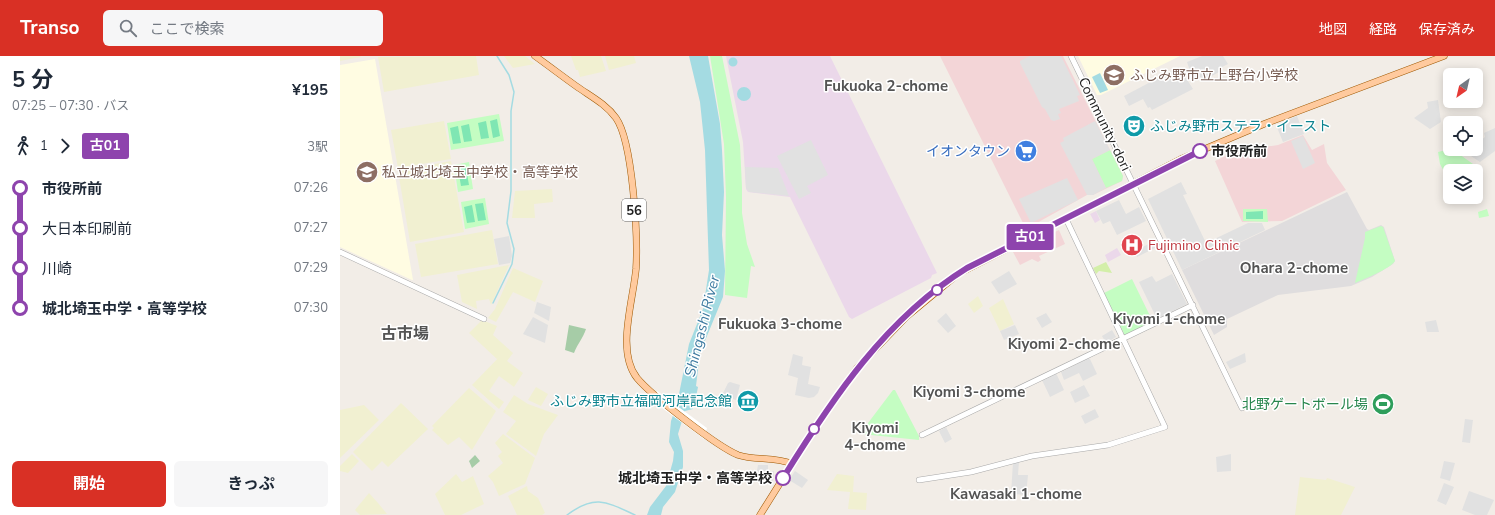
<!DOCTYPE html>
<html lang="ja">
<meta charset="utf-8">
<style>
body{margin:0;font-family:"Nunito Sans","Noto Sans JP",sans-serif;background:#f6f6f7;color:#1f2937;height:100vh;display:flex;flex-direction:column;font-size:15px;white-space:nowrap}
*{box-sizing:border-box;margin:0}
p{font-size:13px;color:#747a83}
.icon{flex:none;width:22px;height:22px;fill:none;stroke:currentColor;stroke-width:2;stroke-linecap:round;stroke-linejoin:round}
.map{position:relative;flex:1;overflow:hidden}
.drawer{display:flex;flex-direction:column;background:#fff;width:340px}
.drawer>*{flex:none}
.badge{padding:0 8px;border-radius:3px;font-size:14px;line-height:26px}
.needle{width:26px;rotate:214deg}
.controls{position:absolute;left:1103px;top:12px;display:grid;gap:8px}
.controls a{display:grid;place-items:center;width:40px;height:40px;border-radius:6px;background:#fff;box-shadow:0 2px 10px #0003;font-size:20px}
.map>.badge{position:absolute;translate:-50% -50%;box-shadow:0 0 0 2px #fff}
.legs{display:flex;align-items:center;gap:6px;height:44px;padding:0 12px;font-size:13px}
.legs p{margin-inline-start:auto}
.head{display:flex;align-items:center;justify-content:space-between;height:68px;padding:0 12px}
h1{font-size:22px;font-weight:700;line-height:30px}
.cta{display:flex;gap:8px;margin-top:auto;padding:8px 12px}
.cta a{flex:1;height:46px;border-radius:6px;background:#d93025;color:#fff;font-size:16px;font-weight:700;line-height:46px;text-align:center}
.cta a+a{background:#f6f6f7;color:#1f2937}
ul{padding:0 12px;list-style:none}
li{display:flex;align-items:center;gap:14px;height:40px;font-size:15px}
li i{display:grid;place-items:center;width:6px;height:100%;margin:0 5px;background:currentColor}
li i::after{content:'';width:10px;height:10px;margin:-5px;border:3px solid;border-radius:50%;background:#fff}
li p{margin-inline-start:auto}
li:first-child i{background:linear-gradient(#0000 50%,currentColor 0)}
li:last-child i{background:linear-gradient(currentColor 50%,#0000 0)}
header{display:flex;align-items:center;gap:24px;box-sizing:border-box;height:56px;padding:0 20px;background:#d93025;color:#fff}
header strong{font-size:19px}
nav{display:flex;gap:22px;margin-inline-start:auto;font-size:14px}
.search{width:280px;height:36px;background:#f6f6f7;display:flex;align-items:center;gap:10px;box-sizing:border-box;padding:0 14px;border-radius:6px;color:#747a83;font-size:15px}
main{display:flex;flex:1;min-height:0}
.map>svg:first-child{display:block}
</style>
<header>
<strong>Transo</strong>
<div class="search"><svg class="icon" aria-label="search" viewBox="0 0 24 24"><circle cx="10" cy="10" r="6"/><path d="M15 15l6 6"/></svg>ここで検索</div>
<nav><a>地図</a><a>経路</a><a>保存済み</a></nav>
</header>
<main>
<section class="drawer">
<div class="head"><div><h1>5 分</h1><p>07:25 – 07:30 · バス</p></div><b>¥195</b></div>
<div class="legs"><svg class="icon" aria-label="walk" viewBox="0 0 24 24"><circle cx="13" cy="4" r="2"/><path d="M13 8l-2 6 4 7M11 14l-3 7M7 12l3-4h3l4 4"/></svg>1<svg class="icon" aria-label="forward" viewBox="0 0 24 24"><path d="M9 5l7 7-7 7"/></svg><b class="badge" style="background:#8e44ad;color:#fff">古01</b><p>3駅</p></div>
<ul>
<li><i style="color:#8e44ad"></i><b>市役所前</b><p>07:26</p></li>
<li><i style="color:#8e44ad"></i><span>大日本印刷前</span><p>07:27</p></li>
<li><i style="color:#8e44ad"></i><span>川崎</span><p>07:29</p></li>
<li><i style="color:#8e44ad"></i><b>城北埼玉中学・高等学校</b><p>07:30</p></li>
</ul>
<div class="cta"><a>開始</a><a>きっぷ</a></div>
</section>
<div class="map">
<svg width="1155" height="459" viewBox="0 0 1155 459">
<rect width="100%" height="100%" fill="#f2ede7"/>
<path fill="#dfddde" d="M1007,136L1027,173L1029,174L1041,169L1044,171L1055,205L1053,208L1032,221L1011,230L938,239L887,263V271L874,279L842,214Z"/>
<path fill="#f3d5d7" d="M600,0H723L783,120L782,125L753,139H747L686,173Z
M963,79L972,94L984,88L987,107L1006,134L942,165L902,166L875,105L896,95L938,89Z
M719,174L725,188L699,200L701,204L698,206L692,203L680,209L673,196Z"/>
<path fill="#ebd8ea" d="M386,0H490L597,217L592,219L591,222L512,263L509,261L450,141L408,136L406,133L403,86Z
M756,155L760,164L755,167L750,158Z
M777,192L781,199L768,206L765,199Z"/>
<path fill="#fffce2" d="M738,0H840L761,39H757Z
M35,3L73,224H72L0,191V9Z"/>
<path fill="#f1f0d1" d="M0,0H20L21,1L0,5Z
M136,0L139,19L44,36L38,1Z
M164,0H185L195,8L173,12Z
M231,0H261L266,15L240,21L238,14H236Z
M265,0H294L296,7L269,14Z
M104,65L111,103L58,112L51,74Z
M111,105L124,176L70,186L58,115Z
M212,133L213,146L194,148L195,162H172L175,135Z
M152,174L158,208L81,221L75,188Z
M169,209L151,249L149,243L136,245L137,253L122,246L117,219Z
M173,212L203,225L195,246L173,236L156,266L148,262L155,253Z
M638,240L643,250L634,257L628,248Z
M663,243L674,268L660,275L649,252Z
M142,264L157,270L153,279L173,297L167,305L183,317L174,331L159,320L149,335L164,346L159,353L132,329L164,296L157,303L129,277Z
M196,331L208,338L201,350L188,344Z
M129,332L156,355L132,394L119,381L108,389L92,374L94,372L92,370Z
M174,339L188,348L218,359L204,378L196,400L166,378L176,365L163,356Z
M61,347L88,373L48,411L42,405L32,415L13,396Z
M24,349L39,364L0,402V354Z
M163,378L195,402L185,428L159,440L153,426L148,420L163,407L158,400L162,396L155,387Z
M12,398L19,405L8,417L0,415V410Z
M116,418L122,426L133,420L144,448L121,459H105L95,438Z
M497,418L514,420L513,436L527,437L526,454L508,453L510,436L487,434Z
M960,421L986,424L987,422L1015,431L1001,459H955Z
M187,430L188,435L198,442L205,457L202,459H177L168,440Z
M29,437L38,447L47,458L20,459L15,454Z"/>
<path fill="#d3efa9" d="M766,206L772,217L759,215L756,218L753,212Z"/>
<path fill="#a6cca7" d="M229,269L246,273C243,282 238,287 234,297L225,294Z
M135,399L140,405L132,412L129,405Z"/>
<path fill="#c4fdc2" d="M370,0H382L400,89L402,131V157L407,188L415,211L411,210L407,242L385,239L386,141L384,88Z
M159,58L164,85L111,94L107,67Z
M1110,93H1112L1140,113L1136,118V115H1110V127L1100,108L1098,96Z
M770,94L783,120L782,125L766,132L752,103Z
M129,106L133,133L118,136L114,109Z
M145,142L149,168L125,173L121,146Z
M903,153H927L928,166L903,165Z
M1147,153L1149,160L1139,162L1138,156Z
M1041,170L1043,171L1055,205C1050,213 1024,223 1015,227L1025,182V176Z
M792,223L813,266L785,280L764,237Z
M553,334H555L579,380V384L522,378V375Z"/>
<path fill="#7fe6b3" d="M157,63L160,80L153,82L150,65Z
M146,65L149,82L141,83L138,67Z
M129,68L132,85L124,86L121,70Z
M118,70L121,87L113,88L110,72Z
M126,112L129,129L121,130L118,113Z
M143,147L146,164L138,165L135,148Z
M132,149L135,166L127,167L124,151Z
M923,155V163H906V156Z
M1049,340L1051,354H1037L1036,342Z"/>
<path fill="#e1e1e1" d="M690,0H721L740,39L737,40L739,45L719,53L721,57L718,58L720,63L714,65L711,64L705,53L702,51L680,7V5Z
M862,0H883L888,8L878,13L879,16L863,25L861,21L856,23L850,15L847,6Z
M839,11L853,33L812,54L810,51L808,52L803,43L789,50L784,40Z
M1098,44L1101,66L1090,73L1074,62L1088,52L1087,46Z
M957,60L964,78L943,86L936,69Z
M755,65L770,94L752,103L766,132L753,139H747L720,87L724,85L723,82Z
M1155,72V95L1140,106L1125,96L1129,93H1136V88L1145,81L1144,77Z
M963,80L975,107L963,113L951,85Z
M471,84L488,119L467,130L471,137L459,143L437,100Z
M405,111L438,112L449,140L409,136L406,132Z
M727,122L738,144L691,167L679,143Z
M841,126L847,138L843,139L866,187L908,167H922L925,174L842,214L808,143Z
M779,144L786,158L799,151L806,165L777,179L770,165L763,168L756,155Z
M790,179L791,182L783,186L789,196L785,198L780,188L784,186L782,182Z
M169,180L172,200L170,207L159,209L154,183Z
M813,186L815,192L797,201L794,195Z
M669,215L677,228L659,238L651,226Z
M832,218L847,248L817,263L799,226L812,220L816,226Z
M197,246L211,251L209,265L194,257Z
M606,257L616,270L608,277L597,265Z
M706,257L712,266L702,272L696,262Z
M193,261L208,269L205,287L183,278Z
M1096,264L1099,276H1087L1085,266Z
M675,269L679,278L664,284L660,275Z
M772,274L776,281L766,287L762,280Z
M905,297L906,306L890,313L886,306Z
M453,298L463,301L462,309L471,311L468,328L480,331L478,337L474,341L469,342L455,339L458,322L448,319Z
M748,302L750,303L757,318L743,325L739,317L724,324L721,316Z
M716,317L724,334L710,341L702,324Z
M390,326L400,329L396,344L382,339L388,327Z
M744,329L750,340L735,347L730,336Z
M981,342V349L971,348V343Z
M755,353L759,361L745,368L741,360Z
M1125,363L1133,364L1130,387L1122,386Z
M606,371L612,383L605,387L599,375Z
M891,398V415L877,416L876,401Z
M679,405L678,419H688L686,439L671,438L673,407Z
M1104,405L1115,407L1110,425L1100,422Z
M418,409H428V415H434L433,427L431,429L415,425Z
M455,415L468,424L462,432L449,424Z
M1104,427L1114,431L1106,449L1097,445Z
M1129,435L1154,444L1147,459H1135L1122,454Z"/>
<path fill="#a4dbe2" d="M349,0H368L380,68L382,94L384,136L382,179L385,215L383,241L360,297L356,330L358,331L356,341L353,340V353L345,355L338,378L343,395V411L335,436L323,451L321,459H307L310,451L326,430L333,405L334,396L329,386L331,365L337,348L349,288L363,253L369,214L365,94L360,46Z
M388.5 6a4.5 4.5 0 1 1 9 0a4.5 4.5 0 1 1-9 0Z
M760,17L768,34L760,37L752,21Z
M397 38a7 7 0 1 1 14 0a7 7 0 1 1-14 0Z"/>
<path fill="#fff" d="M317,335L367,372L364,383L314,346Z"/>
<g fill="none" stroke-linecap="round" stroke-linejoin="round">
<path stroke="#a4dbe2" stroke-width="1.5" d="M153,247L172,208L174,193L167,167L171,135V55L174,36L169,19L157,0
M227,459C255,438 267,446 295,459"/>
<g stroke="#a8a8a8" stroke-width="6">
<path id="minor" d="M731,0L902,352
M0,196L144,263
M582,379L853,249
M579,424L631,416L692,400L768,389L825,371L726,163"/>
</g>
<g stroke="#9d5700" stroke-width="7">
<path id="major" d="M195,0C209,10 222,20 236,30C250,40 266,48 276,62C293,86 298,182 296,213C293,246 276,295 297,322C312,340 378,391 398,399C416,405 435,400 452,408
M420,459L474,373L517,312L566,261L618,218L841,103L924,68L1104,0"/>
</g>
<use href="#minor" stroke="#fff" stroke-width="5"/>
<use href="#major" stroke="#ffca9e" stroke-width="6"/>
</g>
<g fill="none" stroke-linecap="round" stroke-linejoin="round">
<g stroke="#fff" stroke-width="9">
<path id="line-1" d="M443,422C492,343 546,262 627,212L860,95"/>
</g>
<use href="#line-1" stroke="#8e44ad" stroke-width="6"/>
</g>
<defs>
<g id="school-disc" transform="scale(1.15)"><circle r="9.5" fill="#8d6e63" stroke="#fff"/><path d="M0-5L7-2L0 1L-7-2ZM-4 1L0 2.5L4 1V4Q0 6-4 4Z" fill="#fff"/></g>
<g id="theatre-disc" transform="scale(1.15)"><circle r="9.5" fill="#0f9aa8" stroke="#fff"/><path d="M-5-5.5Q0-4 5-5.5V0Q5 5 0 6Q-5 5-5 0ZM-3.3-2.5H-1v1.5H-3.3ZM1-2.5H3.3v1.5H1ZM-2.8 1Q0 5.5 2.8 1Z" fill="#fff"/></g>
<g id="supermarket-disc" transform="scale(1.15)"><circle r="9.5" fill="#3f7fe0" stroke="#fff"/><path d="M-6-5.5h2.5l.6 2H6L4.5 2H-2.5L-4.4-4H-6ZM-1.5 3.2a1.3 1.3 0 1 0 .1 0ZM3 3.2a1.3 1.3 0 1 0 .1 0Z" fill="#fff"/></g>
<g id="hospital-disc" transform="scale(1.15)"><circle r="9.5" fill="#e0444e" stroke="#fff"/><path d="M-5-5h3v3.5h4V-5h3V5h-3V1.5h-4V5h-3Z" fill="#fff"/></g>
<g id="museum-disc" transform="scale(1.15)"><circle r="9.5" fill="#0f9aa8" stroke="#fff"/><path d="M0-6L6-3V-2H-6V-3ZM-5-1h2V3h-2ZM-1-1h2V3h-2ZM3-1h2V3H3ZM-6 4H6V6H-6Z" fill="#fff"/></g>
<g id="stadium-disc" transform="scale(1.15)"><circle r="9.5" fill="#2e9e5b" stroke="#fff"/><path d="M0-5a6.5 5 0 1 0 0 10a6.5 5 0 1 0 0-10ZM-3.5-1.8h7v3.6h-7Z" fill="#fff"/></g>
</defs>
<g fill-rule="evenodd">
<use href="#school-disc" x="774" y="19"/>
<use href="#theatre-disc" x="794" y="70"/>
<use href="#supermarket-disc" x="686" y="95"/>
<use href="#school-disc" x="27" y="116"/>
<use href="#hospital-disc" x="792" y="189"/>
<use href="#museum-disc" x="408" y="345"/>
<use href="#stadium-disc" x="1043" y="348"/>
</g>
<g fill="#fff" stroke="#8e44ad" stroke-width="2">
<circle cx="860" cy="95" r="7"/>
<circle cx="597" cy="234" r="5"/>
<circle cx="474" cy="373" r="5"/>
<circle cx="443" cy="422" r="7"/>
</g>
<g text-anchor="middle" stroke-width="3" stroke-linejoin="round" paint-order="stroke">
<rect fill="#fff" stroke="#646464" stroke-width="1" x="282" y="143" width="24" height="22" rx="3"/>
<g font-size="13" font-weight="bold" fill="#212121">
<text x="294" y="159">56</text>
</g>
<g font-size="14" fill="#785e54" stroke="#fff" text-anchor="start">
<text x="790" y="24">ふじみ野市立上野台小学校</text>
<text x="42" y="121">私立城北埼玉中学校・高等学校</text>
</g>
<g font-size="14" fill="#212121" stroke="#fff">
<text transform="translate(765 68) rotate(64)" y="5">Community-dori</text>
</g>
<g font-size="14" fill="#0d838f" stroke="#fff" text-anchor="start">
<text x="810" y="75">ふじみ野市ステラ・イースト</text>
<text x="392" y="350" text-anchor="end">ふじみ野市立福岡河岸記念館</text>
</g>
<g font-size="14" fill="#366cbe" stroke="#fff" text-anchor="end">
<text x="670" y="100">イオンタウン</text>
</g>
<g font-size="14" font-weight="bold" fill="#212121" stroke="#fff" text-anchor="start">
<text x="871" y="100">市役所前</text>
<text x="432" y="427" text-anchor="end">城北埼玉中学・高等学校</text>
</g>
<g font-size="14" fill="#be3a42" stroke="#fff" text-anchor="start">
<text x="808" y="194">Fujimino Clinic</text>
</g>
<g font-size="14" fill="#27864d" stroke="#fff" text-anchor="end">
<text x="1028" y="353">北野ゲートボール場</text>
</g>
<g font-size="15" font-weight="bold" fill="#545454" stroke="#fff">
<text x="546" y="35">Fukuoka 2-chome</text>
<text x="954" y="217">Ohara 2-chome</text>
<text x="829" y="268">Kiyomi 1-chome</text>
<text x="440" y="273">Fukuoka 3-chome</text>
<text x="724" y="293">Kiyomi 2-chome</text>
<text x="629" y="341">Kiyomi 3-chome</text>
<text x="535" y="377">Kiyomi<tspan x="535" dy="17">4-chome</tspan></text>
<text x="676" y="443">Kawasaki 1-chome</text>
</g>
<g font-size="15" font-style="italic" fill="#3d7aa0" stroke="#fff">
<text transform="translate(362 270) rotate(-76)" y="5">Shingashi River</text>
</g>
<g font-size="16" font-weight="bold" fill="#545454" stroke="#fff">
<text x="65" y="283">古市場</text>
</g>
</g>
</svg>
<div class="controls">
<a><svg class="needle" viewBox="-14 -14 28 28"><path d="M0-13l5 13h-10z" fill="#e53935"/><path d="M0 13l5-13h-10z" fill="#747a83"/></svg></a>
<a><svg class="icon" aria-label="locate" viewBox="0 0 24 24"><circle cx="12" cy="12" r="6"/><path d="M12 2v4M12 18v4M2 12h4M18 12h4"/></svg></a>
<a><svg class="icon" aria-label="layers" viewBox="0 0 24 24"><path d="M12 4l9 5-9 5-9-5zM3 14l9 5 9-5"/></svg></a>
</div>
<b class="badge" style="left:690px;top:181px;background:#8e44ad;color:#fff">古01</b>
</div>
</main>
